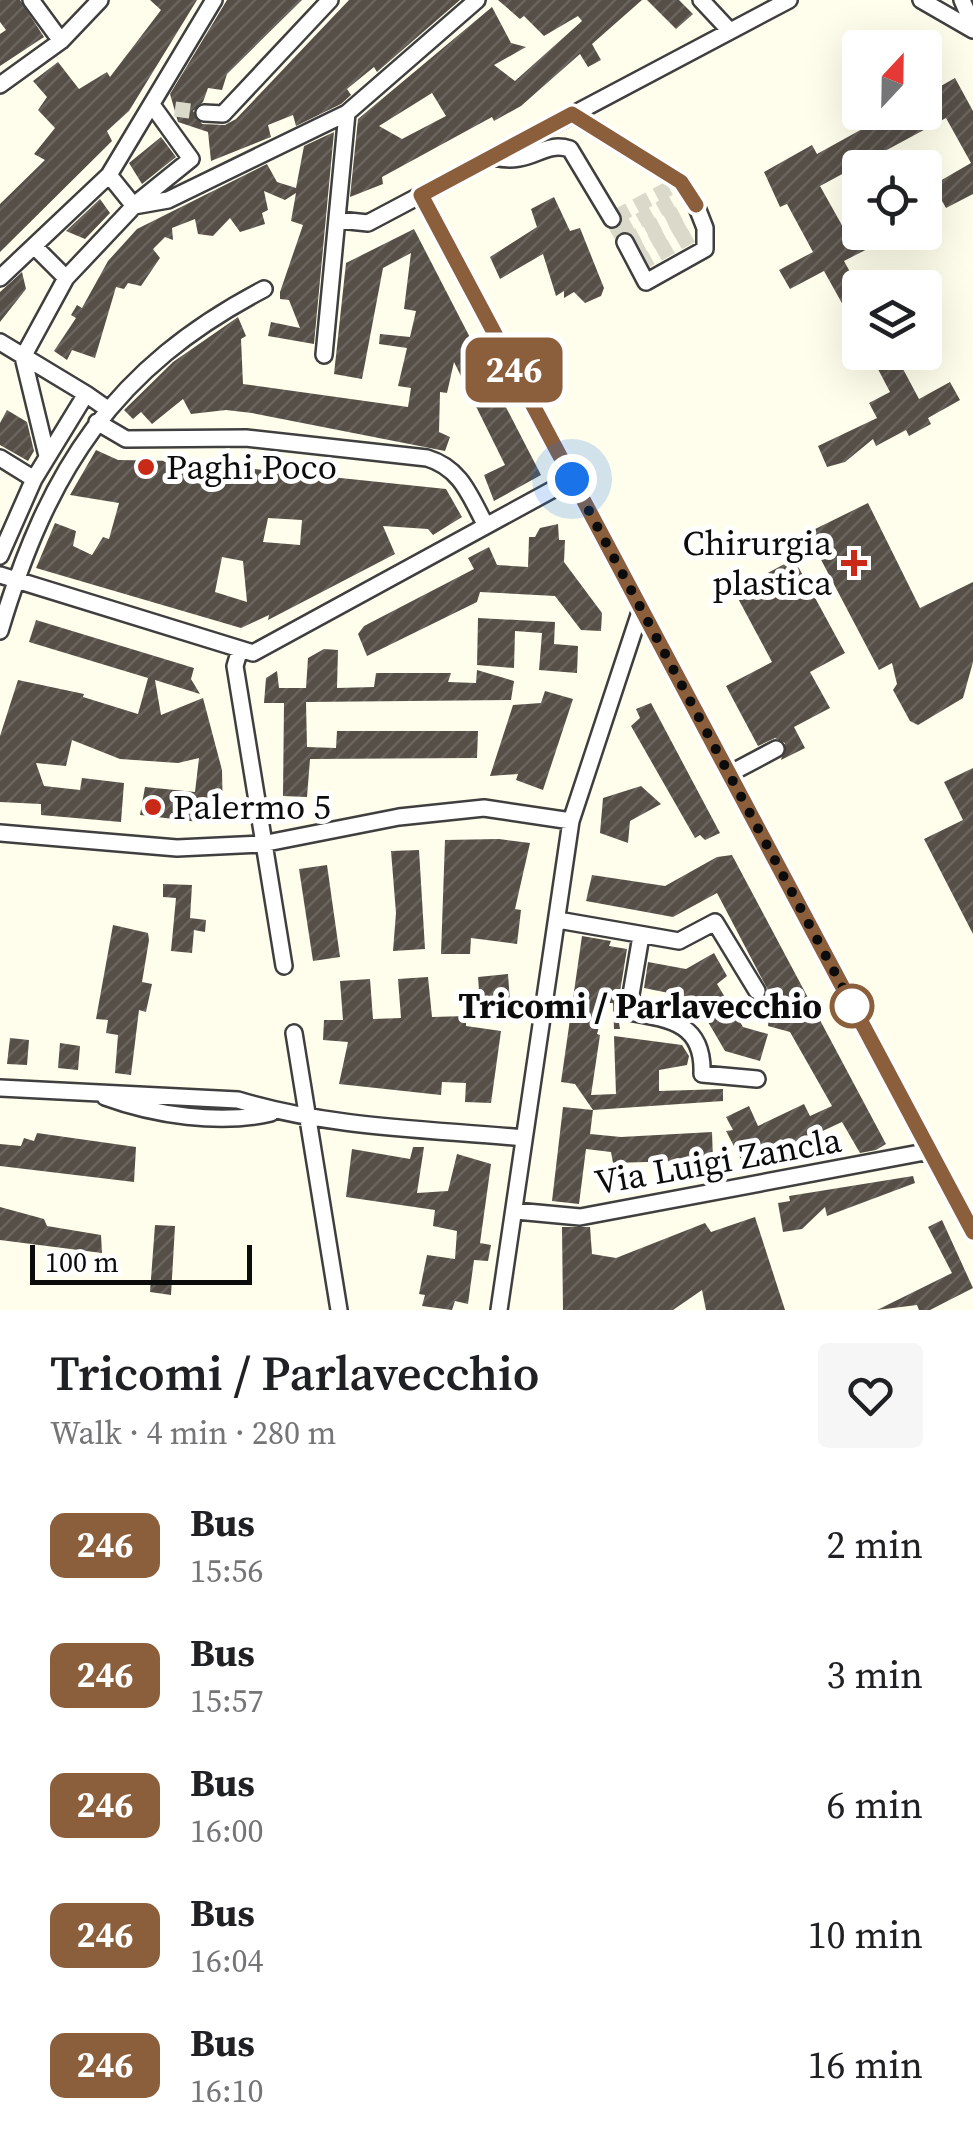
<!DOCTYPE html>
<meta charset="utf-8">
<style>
body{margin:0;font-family:"Source Serif 4",serif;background:#f6f6f6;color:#202124;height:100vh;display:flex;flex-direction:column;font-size:38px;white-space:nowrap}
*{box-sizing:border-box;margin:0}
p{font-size:32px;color:#757577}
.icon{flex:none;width:55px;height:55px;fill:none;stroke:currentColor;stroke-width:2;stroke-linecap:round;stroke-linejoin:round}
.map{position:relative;height:1310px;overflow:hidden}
.sheet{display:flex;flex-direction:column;background:#fff;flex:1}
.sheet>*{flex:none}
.badge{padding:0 20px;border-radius:15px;font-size:35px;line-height:65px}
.needle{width:65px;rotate:22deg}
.fabs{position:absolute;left:842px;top:30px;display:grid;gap:20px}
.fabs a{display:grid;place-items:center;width:100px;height:100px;border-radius:10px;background:#fff;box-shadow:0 10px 40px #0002;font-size:50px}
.scale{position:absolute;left:30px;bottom:25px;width:222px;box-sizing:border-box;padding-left:10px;border:5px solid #0c0c0c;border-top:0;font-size:28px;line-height:35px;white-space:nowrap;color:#0c0c0c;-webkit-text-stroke:8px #fff;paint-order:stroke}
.you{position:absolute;width:50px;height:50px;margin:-25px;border:8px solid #fff;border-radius:50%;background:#1a73e8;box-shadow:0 0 0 15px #1a73e833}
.map>.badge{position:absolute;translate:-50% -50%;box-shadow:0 0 0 5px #fff}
.round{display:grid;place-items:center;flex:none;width:105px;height:105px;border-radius:10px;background:#f6f6f6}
.overview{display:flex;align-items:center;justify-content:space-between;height:170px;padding:0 50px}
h1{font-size:48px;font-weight:600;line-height:75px}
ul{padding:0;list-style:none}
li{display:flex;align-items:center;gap:30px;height:130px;padding:0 50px}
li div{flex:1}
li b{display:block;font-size:38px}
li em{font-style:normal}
li .badge{min-width:110px;font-weight:700;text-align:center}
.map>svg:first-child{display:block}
</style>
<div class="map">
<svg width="973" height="1310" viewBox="0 0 973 1310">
<defs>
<pattern id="building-hatch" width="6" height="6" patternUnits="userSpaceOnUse" patternTransform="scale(2.5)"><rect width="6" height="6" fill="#564f48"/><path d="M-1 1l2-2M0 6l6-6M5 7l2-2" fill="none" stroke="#69645e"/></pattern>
</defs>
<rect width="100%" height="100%" fill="#fffeec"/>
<path fill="url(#building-hatch)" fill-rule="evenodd" d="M0,0H20L44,37L0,66V34L6,30L0,22Z
M150,0H197L129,111L107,131L112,141L0,252V204L45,160L34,154L55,128L38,110L47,97L33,81L58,62L79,89L107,72L110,77L161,10Z
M227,0H302L227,74L222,90L208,88L203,102L193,111L202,124L225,125L236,119L349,0H460L377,72L374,67L347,89L351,95L341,104L296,126L293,115L268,125L271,137L211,161L208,132L178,122L170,94Z
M498,0H642L592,44L601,60L588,67L580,54L521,106L494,121L492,117L382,177L383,184L350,197L358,119L492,7L511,43L526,47L494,65L515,81L582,21L578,16L544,36L524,16L520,19ZM432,93L446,116L402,139L379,126Z
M647,0H679L693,14L676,29Z
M955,78L973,111V194L946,208L933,185L971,163L946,118L820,186L848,236L871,232L877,244L844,261L860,290V363L842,329L853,323L824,271L790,289L779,270L813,252L787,204L780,207L764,172L812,145L817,154L893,112H925V95Z
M334,132L314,344L268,336L271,322L300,328L289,300L280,299V292L303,225L291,221L296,193L285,200L264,191L268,210L262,213L265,224L240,232L230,218L213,236L198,234L195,219L172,228L173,240L165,237L153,249L160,258L141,286L128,283L124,289L116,287L95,358L72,350L67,360L54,351L76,318L71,315L77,305L82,308L108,261L137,229L267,164L277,182L296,188L304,146Z
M161,137L176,157L142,184L129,163Z
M554,197L570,231L580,228L604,288L601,296L585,303L574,292L564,298V291L556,296L543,254L500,279L490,257L537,227L531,209Z
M100,199L110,213L85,239L66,231Z
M414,229L541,475L494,501L484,475L505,465L454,362L447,393L440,392L439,432L450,437L445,451L252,413L226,410L191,414L183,399L152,424L141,412L133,419L124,410L173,362L238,317L246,336L241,339L243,384L408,407L411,388L398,386L407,348L379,344L380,334L410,337L416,311L404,309L411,253L383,268L362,379L334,374L346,263Z
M22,272L26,289L0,322V292Z
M869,352H894L919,399L950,382L960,400L928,418L931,424L909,436L906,430L876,446L873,439L845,462L827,467L818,446L877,418L869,403L890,392Z
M7,410L27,422L34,451L28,461L0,445V423Z
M96,450L118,460L242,462L244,468L446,489L462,517L433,535L428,529L383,526L395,554L268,620L269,615L241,628L36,568L55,523L76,531L73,546L92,555L103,537L109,539L119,503L70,495ZM268,518L302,520L300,545L263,542ZM222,557L243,561L247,602L215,592Z
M868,503L920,608L973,582V662L963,698L918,725L910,721L893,690L897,684L892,663L879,670L807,533Z
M558,524L559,540H565L564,562L602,613L601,631L581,630L555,596L480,592L477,602L367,656L358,634L364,626L474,569L468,558L489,547L497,565L528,567L529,537H535L540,528Z
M794,559L845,653L810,672L830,708L794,727L805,748L781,760L785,743L775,738L758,746L726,686L772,662L734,591Z
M478,618L555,622L554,644L578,646L577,673L539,670L542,633L515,631L514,668L477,665Z
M36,620L194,668L191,679L200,694L155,680L161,715L203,698L222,770L223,820L200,816L199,822L140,815L145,787L195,792L199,758L178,763L120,759L72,740L66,766L36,763L44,786L80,790L82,778L124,783L121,822L41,815V804L0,802V736L18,680L84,694L83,697L138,714L148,678L29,642Z
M324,649L338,650L337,688L374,687L376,673H451L448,682L476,683L477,670L514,681L511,700L306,702L307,747L336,748L337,731H478L477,758L310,759L307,797L283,796L284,703H264L266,678L277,671L279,688H306L308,658Z
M545,691L573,699L543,790L516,780L518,774L490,776L513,705L541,703Z
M651,703L720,833L705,840L700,835L695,838L631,726L640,718L636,709Z
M973,768V934L924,839L963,820L944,782Z
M641,786L661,804L630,821L628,843L600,833L603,798Z
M499,839L530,843L515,909L521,910L517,944L471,938L470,954H441L445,840Z
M419,850L425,949L393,951L396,913L391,851Z
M732,855L886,1144L876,1150L860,1153L842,1122L745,1167L726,1131L733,1130L726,1117L749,1106L758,1126L804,1104L810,1116L832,1106L790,1032L768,1026L771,996L717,893L673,917L586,901L592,875L665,886L717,857Z
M327,865L340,957L313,961L299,869Z
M163,884L192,885L190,918L206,920L205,932L194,930L192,953L171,951L176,898L163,897Z
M113,925L148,933L149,940L142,982L152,984L146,1012L139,1010L131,1075L115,1073L118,1035L106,1033L108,1020L96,1019Z
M582,936L611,941L609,946L627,949L617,1010L620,1029H614L613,1003H606L597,1034L600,1035L591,1095L616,1094L614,1036L682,1045L689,1056L687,1065L659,1070V1091L723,1089V1101L593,1110L575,1084L561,1082Z
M714,953L727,976L717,984L743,1027L768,1034L760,1061L725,1051L694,998L644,988L648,962L686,969Z
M508,974L510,1002L480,1004L478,977Z
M428,977L432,1017L466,1016V1026L501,1031L491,1103L465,1102L466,1083L442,1082L441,1095L339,1084L348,1042L323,1040L324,1020H343L340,981L370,979L373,1019L401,1018L398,979Z
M10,1038L29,1040L27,1065L7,1064Z
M60,1043L80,1046L78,1070L58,1068Z
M563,1107L593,1110L590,1134L621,1137L712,1132L713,1160L613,1163L611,1152L586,1149L579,1204L552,1201Z
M37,1133L136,1147L134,1182L0,1166V1144L21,1146L24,1138L34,1141Z
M413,1147H424L417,1193L448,1191L457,1154L491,1164L480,1243L491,1245L488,1261L474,1260L468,1304L455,1301L452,1310L422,1306L425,1295L419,1294L427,1255L455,1259L457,1231L433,1226L435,1210L346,1197L352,1149L410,1159Z
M913,1176L915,1183L827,1216L825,1207L802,1229L783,1232L778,1203L790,1201L789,1196Z
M0,1207L44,1219L47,1226L101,1235L102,1253L0,1240Z
M755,1217L785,1310H706L702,1290L673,1310H563L562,1227H590L592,1254L616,1258L705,1223L711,1232Z
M942,1220L973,1288L930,1310H919L917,1305L877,1310L952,1273L928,1227Z
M155,1225L175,1226L171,1295L150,1292Z"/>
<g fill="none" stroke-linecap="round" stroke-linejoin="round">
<path stroke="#dbdaca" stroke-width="15" stroke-dasharray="15 8" stroke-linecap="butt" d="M175,109L204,113
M681,182L696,205L625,242L612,219Z
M619,232L688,193
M631,253L701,215
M638,265L705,228"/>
<g stroke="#3f3f3f" stroke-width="20">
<path id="minor" d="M31,0L61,41
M701,0L730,31
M921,0L973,30
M962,0L973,25
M0,85L61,41L100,0
M204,113L223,114L330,0
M573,115L681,182
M494,157C532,166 542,140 570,149L612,219
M421,195L973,1232
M134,205L191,159L155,109
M134,206L168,200L347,113L477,0
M339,220L368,223L789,0
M625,242L646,282L705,249V228L696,205
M34,246L66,278
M0,278L109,175L214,0
M0,342L86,394
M324,355L347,113
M23,357L66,278L134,206L109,175
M23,357L47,456
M97,422L126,439L246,438L427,458C461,468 470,496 486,526
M0,458L34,479
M0,556L34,479L86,394L106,408
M0,575L253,653L572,479
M0,631C48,470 113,368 264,289
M240,649L235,666L284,966
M729,774L776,749
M0,833L177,848L262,844L399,817L484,808L571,821
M558,920L679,941L715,922L757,991
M641,936L628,1012C670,1019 704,1023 702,1074L757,1079
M294,1033L339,1310
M0,1088L238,1100C330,1128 429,1129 524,1138
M105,1097C154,1115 220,1125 271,1113
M516,1211L580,1217L930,1151
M499,1310L571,821L641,609"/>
</g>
<use href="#minor" stroke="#fff" stroke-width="15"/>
</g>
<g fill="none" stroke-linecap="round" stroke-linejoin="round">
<g stroke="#fff" stroke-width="22">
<path id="line" d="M696,205L681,182L572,114L421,195L973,1232"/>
</g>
<use href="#line" stroke="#8b5e3c" stroke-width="15"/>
<path stroke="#0c0c0c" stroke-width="10" stroke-dasharray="0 18" d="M572,479L860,1020L852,1006"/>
</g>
<g fill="#c92a18" stroke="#fff" stroke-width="4">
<circle cx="146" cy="467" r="10"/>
<path d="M849 548h10v10h10v10h-10v10h-10v-10h-10v-10h10z"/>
<circle cx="153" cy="807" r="10"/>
</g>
<circle fill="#fff" stroke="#8b5e3c" stroke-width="5" cx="852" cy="1006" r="20"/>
<g text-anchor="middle" stroke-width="10" stroke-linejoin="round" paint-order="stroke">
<g font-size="35" fill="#0c0c0c" stroke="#fff" text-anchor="start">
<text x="166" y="479">Paghi Poco</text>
<text x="832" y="555" text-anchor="end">Chirurgia<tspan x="832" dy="40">plastica</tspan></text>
<text x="173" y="819">Palermo 5</text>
</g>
<g font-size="35" font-weight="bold" fill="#0c0c0c" stroke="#fff" text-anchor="end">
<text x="822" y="1018">Tricomi / Parlavecchio</text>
</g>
<g font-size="35" fill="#0c0c0c" stroke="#fff">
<text transform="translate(718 1161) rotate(-10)" y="12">Via Luigi Zancla</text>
</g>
</g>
</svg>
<div class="fabs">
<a><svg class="needle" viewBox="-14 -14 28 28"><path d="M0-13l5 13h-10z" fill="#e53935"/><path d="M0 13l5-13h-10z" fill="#757577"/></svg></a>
<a><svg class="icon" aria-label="locate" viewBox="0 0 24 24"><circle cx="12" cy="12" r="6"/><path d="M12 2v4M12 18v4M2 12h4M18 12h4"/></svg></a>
<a><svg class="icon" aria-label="layers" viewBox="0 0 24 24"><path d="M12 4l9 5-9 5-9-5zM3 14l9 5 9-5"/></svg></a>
</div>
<div class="scale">100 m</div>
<div class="you" style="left:572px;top:479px"></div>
<b class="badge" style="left:514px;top:370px;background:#8b5e3c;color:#fff">246</b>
</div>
<section class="sheet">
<div class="overview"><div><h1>Tricomi / Parlavecchio</h1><p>Walk · 4 min · 280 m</p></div><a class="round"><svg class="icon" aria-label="heart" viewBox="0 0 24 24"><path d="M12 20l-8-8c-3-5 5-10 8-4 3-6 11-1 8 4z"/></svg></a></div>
<ul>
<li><span class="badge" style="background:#8b5e3c;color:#fff">246</span><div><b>Bus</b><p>15:56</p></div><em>2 min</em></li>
<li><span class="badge" style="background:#8b5e3c;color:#fff">246</span><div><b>Bus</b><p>15:57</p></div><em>3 min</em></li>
<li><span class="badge" style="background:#8b5e3c;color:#fff">246</span><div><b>Bus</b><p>16:00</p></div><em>6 min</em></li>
<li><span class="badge" style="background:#8b5e3c;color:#fff">246</span><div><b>Bus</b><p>16:04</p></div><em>10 min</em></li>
<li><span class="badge" style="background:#8b5e3c;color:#fff">246</span><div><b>Bus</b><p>16:10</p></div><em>16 min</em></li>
</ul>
</section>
